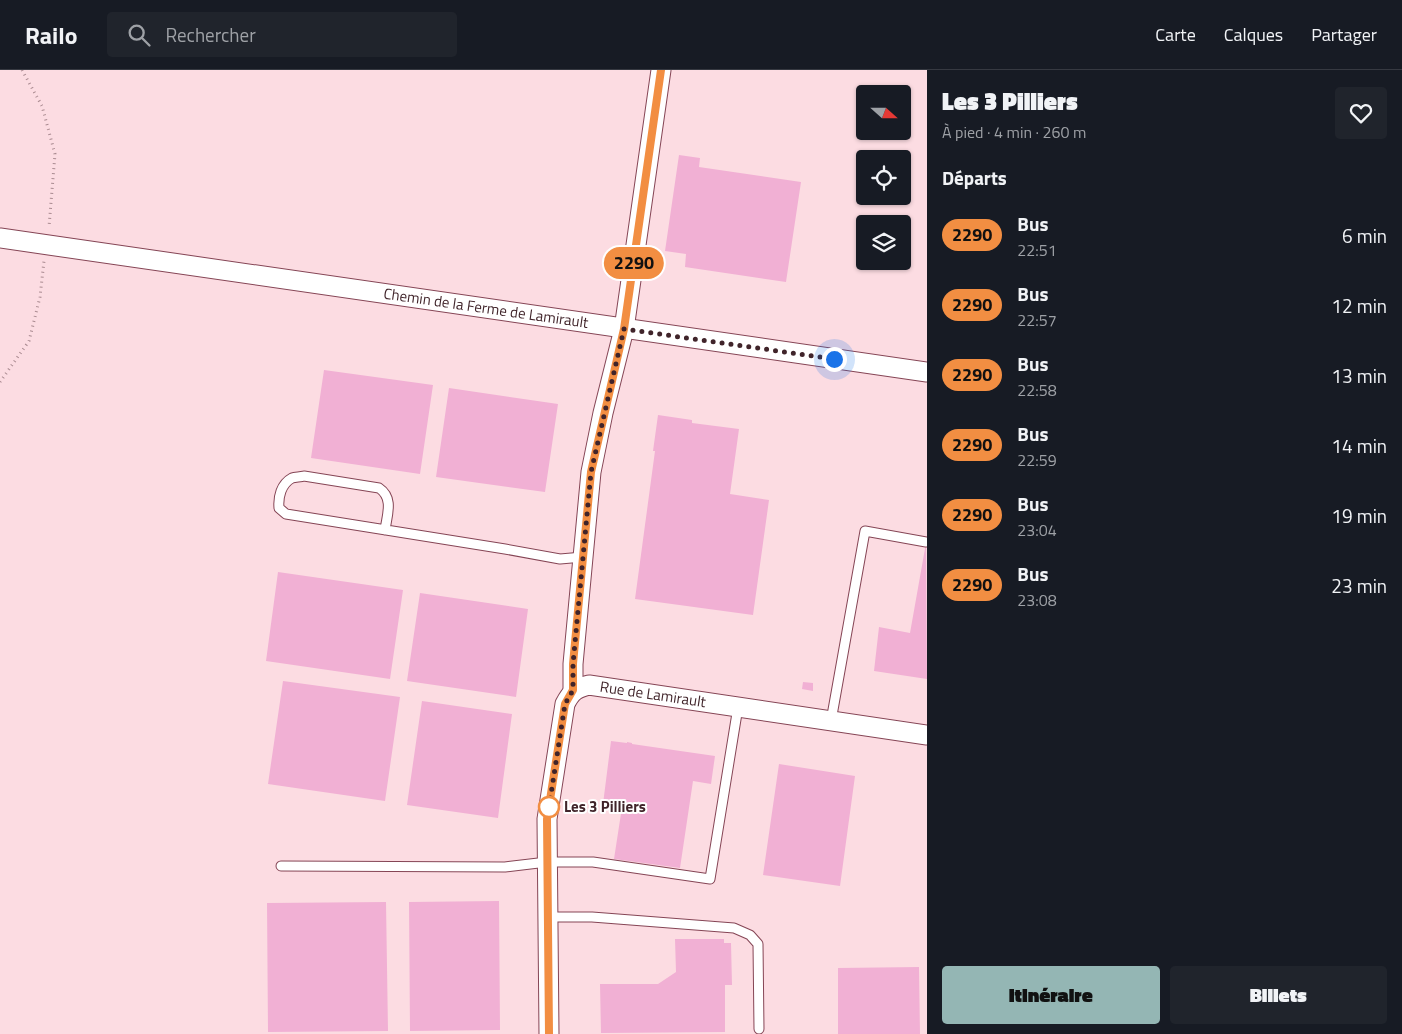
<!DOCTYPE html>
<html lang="fr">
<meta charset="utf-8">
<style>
body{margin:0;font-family:"Titillium Web",sans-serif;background:#20242c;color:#f1f3f6;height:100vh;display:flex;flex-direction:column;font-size:19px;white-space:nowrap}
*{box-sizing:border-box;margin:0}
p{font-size:16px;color:#9ea1a6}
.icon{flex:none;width:28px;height:28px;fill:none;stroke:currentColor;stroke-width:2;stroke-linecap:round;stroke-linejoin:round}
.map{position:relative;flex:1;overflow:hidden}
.panel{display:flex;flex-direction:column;background:#171b24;width:475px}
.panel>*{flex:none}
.badge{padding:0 10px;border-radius:16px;font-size:18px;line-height:32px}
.needle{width:32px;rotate:111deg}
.tools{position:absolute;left:856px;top:15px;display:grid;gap:10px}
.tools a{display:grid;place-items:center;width:55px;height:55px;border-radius:5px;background:#171b24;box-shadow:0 1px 4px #0004;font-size:25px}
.you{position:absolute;width:25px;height:25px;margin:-12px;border:4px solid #fff;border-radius:50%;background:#1a73e8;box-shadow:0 0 0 8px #1a73e833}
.map>.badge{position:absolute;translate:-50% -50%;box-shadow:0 0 0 2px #fff}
h2{padding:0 15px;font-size:19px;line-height:45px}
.round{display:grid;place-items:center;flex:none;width:52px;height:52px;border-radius:5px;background:#20242c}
.summary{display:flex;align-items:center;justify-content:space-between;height:85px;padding:0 15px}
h1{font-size:24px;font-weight:800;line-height:38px}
.button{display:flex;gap:10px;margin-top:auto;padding:10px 15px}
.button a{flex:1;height:58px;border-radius:5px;background:#94b6b4;color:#111;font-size:20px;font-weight:800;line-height:58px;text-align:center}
.button a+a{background:#20242c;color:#f1f3f6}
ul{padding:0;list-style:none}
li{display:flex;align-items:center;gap:15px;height:70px;padding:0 15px}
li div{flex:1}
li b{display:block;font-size:19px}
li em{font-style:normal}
li .badge{min-width:55px;font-weight:700;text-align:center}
header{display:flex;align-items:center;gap:30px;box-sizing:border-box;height:70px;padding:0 25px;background:#171b24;border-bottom:1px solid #363941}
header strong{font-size:24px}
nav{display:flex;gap:28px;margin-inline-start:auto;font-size:18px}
.search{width:350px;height:45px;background:#20242c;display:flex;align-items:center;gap:12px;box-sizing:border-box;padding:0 18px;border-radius:5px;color:#9ea1a6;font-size:19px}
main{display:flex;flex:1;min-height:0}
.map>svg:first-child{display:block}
</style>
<header>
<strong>Railo</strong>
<div class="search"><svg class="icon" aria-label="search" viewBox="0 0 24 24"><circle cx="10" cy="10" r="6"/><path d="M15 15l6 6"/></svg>Rechercher</div>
<nav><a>Carte</a><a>Calques</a><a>Partager</a></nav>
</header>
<main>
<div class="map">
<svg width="927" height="964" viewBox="0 0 927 964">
<rect width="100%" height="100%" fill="#fcdce2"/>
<path fill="#f1b0d4" d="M679,85L700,88L699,97L801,112L786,212L685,197L686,184L665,181Z
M324,300L433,315L420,404L311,388Z
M449,318L558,334L545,422L436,407Z
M658,345L692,350V353L739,359L730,424L769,430L753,545L635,529L655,381H653Z
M926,473L927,609L874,601L879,557L910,563Z
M278,502L403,520L390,609L266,591Z
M420,523L528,539L516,627L407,611Z
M283,611L400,627L385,731L268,714Z
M803,612L813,613V621L802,619Z
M422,631L512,644L498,748L407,735Z
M611,671L627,673V672L632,673V674L715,686L711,714L693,711L680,798L614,789L622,737L603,734Z
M779,694L855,706L840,816L763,805Z
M499,831L500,960L410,961L409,832Z
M386,832L388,961L268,962L267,833Z
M675,869H724V873H731L732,915H725V962L601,963L600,914H658L676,902Z
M919,897L920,964H838V898Z"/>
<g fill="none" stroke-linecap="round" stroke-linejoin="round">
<g stroke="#854555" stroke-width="11">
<path id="service" d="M385,460C387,445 394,428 379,418L304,406C301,407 295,407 292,408C281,414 278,427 279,438L286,444L505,479L560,489L583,487
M831,651L865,461L926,472
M281,796L505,797L547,792H593L710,809L738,637
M548,847H592L734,858L750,865L758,874L759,959"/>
</g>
<g stroke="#854555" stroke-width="21">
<g id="minor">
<path id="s1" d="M0,168L927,302"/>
<path d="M573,620V594L591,402L603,343L624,259L661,0"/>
<path id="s2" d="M549,964L547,749L565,634C571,622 576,618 589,615L927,665"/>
</g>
</g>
<path stroke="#aa8b91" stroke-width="3" stroke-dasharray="1 4" stroke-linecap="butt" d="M22,0L42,36L55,84L49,157
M0,312L29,271L40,227L44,191"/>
<use href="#service" stroke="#fff" stroke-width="9"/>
<use href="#minor" stroke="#fff" stroke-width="19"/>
</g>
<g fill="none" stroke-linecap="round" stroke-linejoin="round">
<g stroke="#fff" stroke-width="11">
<path id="line" d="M549,964L547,749L565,634L573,620V594L591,402L624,259L661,0"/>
</g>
<use href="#line" stroke="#f28e42" stroke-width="8"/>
<path stroke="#40242a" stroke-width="5" stroke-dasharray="0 9" d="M549,737L565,634L573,620V594L591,402L624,259L834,289"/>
</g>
<circle fill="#fff" stroke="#f28e42" stroke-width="2.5" cx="549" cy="737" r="10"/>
<g text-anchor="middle" stroke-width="4" stroke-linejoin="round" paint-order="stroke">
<g font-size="15" fill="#40242a" stroke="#fff">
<text dy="5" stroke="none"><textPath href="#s1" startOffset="491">Chemin de la Ferme de Lamirault</textPath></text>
<text dy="5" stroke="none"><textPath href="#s2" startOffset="428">Rue de Lamirault</textPath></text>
</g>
<g font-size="15" font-weight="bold" fill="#40242a" stroke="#fff" text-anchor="start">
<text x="564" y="742">Les 3 Pilliers</text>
</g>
</g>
</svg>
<div class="tools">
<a><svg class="needle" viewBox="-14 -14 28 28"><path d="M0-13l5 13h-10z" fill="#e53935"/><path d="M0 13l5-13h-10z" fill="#9ea1a6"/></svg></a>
<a><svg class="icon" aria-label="locate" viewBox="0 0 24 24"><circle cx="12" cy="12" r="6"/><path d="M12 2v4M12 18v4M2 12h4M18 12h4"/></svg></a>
<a><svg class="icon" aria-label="layers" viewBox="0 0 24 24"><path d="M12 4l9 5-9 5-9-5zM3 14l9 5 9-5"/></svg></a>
</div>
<div class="you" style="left:834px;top:289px"></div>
<b class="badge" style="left:634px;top:193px;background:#f28e42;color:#111">2290</b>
</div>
<section class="panel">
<div class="summary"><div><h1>Les 3 Pilliers</h1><p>À pied · 4 min · 260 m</p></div><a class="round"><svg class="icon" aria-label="heart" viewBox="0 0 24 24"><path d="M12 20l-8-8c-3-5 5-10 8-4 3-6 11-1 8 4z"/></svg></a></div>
<h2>Départs</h2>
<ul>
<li><span class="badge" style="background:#f28e42;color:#111">2290</span><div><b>Bus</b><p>22:51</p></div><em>6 min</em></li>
<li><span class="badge" style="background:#f28e42;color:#111">2290</span><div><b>Bus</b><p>22:57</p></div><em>12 min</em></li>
<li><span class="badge" style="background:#f28e42;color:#111">2290</span><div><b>Bus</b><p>22:58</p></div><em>13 min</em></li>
<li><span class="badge" style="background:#f28e42;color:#111">2290</span><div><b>Bus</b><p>22:59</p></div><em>14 min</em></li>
<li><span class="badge" style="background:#f28e42;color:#111">2290</span><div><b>Bus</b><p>23:04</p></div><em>19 min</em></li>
<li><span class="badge" style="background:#f28e42;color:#111">2290</span><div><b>Bus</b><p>23:08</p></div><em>23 min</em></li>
</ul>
<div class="button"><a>Itinéraire</a><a>Billets</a></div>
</section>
</main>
